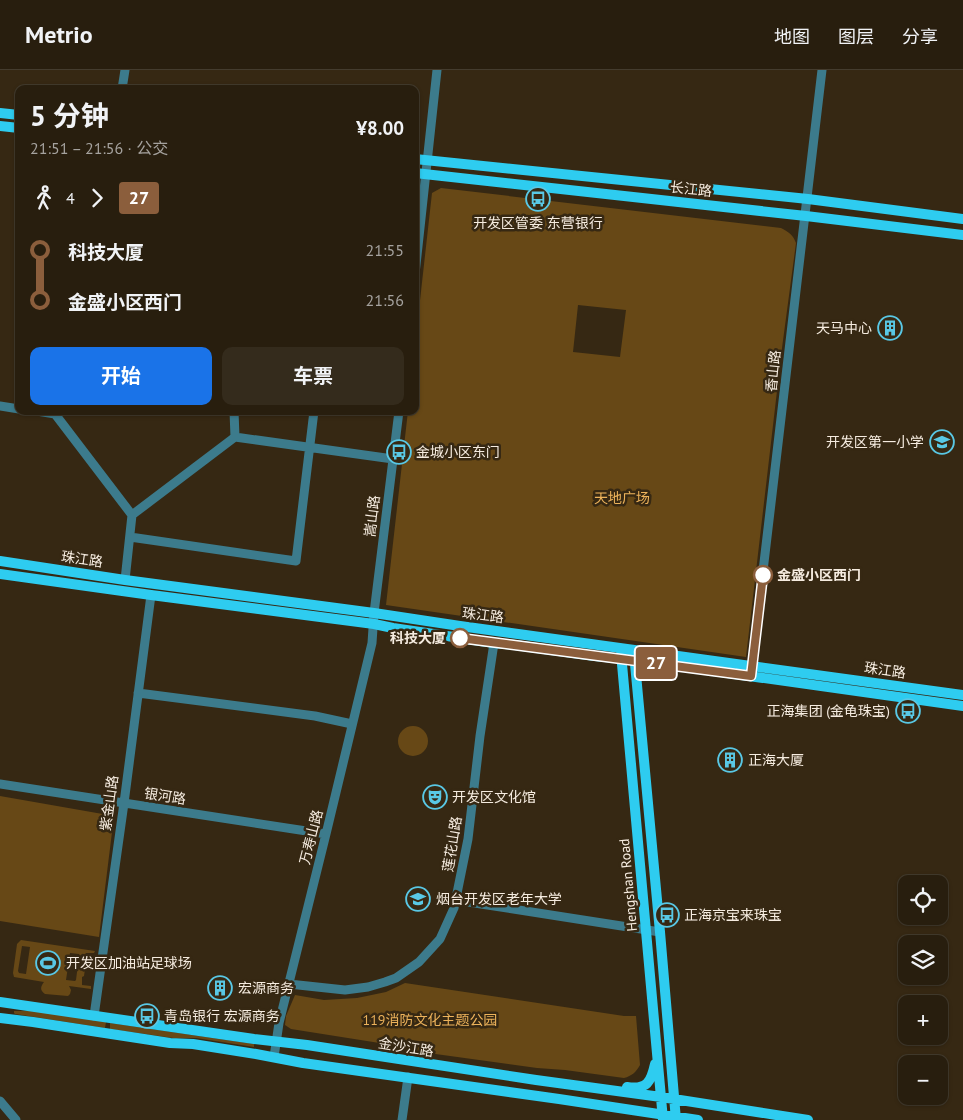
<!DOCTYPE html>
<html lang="zh">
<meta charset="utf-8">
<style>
body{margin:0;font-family:"PT Sans","Noto Sans SC",sans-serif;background:#342b1c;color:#f1f3f6;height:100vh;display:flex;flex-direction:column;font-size:19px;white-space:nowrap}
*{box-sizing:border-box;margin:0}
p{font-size:16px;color:#a5a29e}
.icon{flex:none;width:28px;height:28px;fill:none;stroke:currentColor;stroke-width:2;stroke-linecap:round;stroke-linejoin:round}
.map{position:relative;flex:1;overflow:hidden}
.drawer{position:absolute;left:15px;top:15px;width:404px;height:330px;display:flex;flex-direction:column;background:#281e0e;border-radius:10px;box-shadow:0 1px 4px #0004,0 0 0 1px #443c2e}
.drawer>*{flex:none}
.badge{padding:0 10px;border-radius:4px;font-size:18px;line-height:32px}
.fabs{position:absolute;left:898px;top:805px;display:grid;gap:10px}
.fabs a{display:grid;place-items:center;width:50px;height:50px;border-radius:10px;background:#281e0e;box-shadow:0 1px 4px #0004,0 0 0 1px #443c2e;font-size:25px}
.map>.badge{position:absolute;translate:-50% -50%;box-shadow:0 0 0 2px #fff}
.legs{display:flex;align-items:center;gap:8px;height:55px;padding:0 15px;font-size:16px}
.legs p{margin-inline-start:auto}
.headline{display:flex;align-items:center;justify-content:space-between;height:85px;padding:0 15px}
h1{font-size:28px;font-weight:700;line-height:38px}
.cta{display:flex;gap:10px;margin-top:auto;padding:10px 15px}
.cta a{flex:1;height:58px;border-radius:10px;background:#1a73e8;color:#fff;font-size:20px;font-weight:700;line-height:58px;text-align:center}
.cta a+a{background:#342b1c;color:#f1f3f6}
ul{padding:0 15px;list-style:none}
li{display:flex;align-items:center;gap:18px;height:50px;font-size:19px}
li i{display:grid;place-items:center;width:8px;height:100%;margin:0 6px;background:currentColor}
li i::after{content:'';width:12px;height:12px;margin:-6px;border:4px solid;border-radius:50%;background:#281e0e}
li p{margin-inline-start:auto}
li:first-child i{background:linear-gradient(#0000 50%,currentColor 0)}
li:last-child i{background:linear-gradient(currentColor 50%,#0000 0)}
header{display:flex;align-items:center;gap:30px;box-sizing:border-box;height:70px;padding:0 25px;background:#281e0e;border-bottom:1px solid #443c2e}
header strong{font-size:24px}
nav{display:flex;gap:28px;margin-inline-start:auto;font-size:18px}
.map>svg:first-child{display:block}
</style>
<header>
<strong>Metrio</strong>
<nav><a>地图</a><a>图层</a><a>分享</a></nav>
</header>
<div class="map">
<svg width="963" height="1050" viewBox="0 0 963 1050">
<rect width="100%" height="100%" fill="#362813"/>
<path fill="#674816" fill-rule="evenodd" d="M441,118L781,158C789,162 793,165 796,173L782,278L746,587L386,535L408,341H415V275L432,123ZM578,235L626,240L620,287L573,282Z
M398 671a15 15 0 1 1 30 0a15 15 0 1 1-30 0Z
M0,726L114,746L99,867L0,851Z
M21,870L95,881L94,883H86L84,889L86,892L84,906L82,907V915L91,916V919L69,916L71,920L70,924L68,926L45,924C39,920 41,916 44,912L14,907L13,903L17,874ZM22,876L30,877L26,904L19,903L18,901ZM70,883L79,884V886L76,910L75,911L66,910Z
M405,913L624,946H636L640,995C636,1002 632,1006 624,1008L565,1000L537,998L421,982L411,978L291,959L285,955L286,946L295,925L324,930L357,928L386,922Z
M14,941H39L106,952L105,958L15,944L14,943Z
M110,953L254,974V977L196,968H173L110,959Z"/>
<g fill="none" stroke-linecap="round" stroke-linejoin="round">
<path stroke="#3c7b8c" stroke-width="9" d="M122,19L125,0
M415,204L437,0
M0,336L19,339
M37,341L55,344
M55,341V344L132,445L125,510
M235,367L393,389
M132,445L235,367L234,341
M130,467L296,491L314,341
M751,603L822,0
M138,623L315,646L352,654
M0,714L326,764
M456,828L468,832L660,862
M289,914L345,920L368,917L385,912L396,908L419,892L440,869L454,838L468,769L480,666L494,573
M94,946L124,733L151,525
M274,987L279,953L326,764L372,573L374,543L399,341
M0,1031L16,1050
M402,1050L408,1007"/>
<path stroke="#2eccf0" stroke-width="10" d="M0,43L19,45
M0,56L19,58
M415,89L808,129L963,149
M415,103L806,146L963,165
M0,491L125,510L374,543L460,556L963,625
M0,504L151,525L374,554L393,558L494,573L515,575L595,586L635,590L963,636
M621,583L663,1050
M634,583L660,862L676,1050
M0,932L254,969L307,975L536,1010L661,1027L808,1050
M0,948L33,952L170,973L193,974L256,984L303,993L559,1029L698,1050
M627,1017C647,1020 651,1012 655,994"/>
</g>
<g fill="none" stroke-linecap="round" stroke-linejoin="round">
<g stroke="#fff" stroke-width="11">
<path id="line-1" d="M460,568L751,606L763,505"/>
</g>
<use href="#line-1" stroke="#8b5e3c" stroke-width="8"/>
</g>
<defs>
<g id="bus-ring" transform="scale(1.25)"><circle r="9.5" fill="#362813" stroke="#59c8e5" stroke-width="1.5"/><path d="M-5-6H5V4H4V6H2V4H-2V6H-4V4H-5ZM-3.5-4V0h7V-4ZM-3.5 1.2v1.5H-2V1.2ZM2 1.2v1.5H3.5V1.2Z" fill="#59c8e5"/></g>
<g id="building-ring" transform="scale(1.25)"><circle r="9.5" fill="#362813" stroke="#59c8e5" stroke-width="1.5"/><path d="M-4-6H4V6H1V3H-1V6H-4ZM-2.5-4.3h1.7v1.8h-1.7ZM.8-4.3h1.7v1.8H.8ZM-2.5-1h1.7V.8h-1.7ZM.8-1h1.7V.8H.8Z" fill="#59c8e5"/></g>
<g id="school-ring" transform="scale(1.25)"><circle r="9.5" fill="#362813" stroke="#59c8e5" stroke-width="1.5"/><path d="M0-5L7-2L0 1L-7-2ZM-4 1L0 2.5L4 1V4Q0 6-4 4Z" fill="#59c8e5"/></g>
<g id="theatre-ring" transform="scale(1.25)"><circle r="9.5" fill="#362813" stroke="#59c8e5" stroke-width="1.5"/><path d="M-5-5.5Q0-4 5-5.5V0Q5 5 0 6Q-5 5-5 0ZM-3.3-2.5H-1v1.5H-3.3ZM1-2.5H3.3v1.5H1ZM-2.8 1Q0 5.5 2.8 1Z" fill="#59c8e5"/></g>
<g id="stadium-ring" transform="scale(1.25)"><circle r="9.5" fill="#362813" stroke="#59c8e5" stroke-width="1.5"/><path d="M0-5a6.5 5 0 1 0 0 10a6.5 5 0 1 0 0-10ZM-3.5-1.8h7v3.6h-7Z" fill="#59c8e5"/></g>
</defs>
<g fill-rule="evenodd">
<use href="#bus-ring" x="538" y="129"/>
<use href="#building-ring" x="890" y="258"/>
<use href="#school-ring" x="942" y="372"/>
<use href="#bus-ring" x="399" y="382"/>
<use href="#bus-ring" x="908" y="641"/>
<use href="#building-ring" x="730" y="690"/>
<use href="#theatre-ring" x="435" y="727"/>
<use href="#school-ring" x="418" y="829"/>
<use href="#bus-ring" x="667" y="845"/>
<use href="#stadium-ring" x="48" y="893"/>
<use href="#building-ring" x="220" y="918"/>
<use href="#bus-ring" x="147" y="946"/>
</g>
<g fill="#fff" stroke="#8b5e3c" stroke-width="2.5">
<circle cx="763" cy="505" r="9"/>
<circle cx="460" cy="568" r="9"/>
</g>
<g text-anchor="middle" stroke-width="5" stroke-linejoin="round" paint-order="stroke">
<g font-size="14" fill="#f6ece0" stroke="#362813">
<text transform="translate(691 119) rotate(6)" y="5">长江路</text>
<text transform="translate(773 301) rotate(-84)" y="5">香山路</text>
<text transform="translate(372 446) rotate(-83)" y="5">嵩山路</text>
<text transform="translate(82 489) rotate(8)" y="5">珠江路</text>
<text transform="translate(483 545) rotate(7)" y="5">珠江路</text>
<text transform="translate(885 600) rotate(8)" y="5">珠江路</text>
<text transform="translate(165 726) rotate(9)" y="5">银河路</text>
<text transform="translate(109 733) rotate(-82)" y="5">紫金山路</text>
<text transform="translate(311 767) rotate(-76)" y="5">万寿山路</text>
<text transform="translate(452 774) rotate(-81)" y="5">莲花山路</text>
<text transform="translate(628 815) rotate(-95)" y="5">Hengshan Road</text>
<text transform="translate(406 977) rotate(9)" y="5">金沙江路</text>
</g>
<g font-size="14" fill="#f6ece0" stroke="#362813" text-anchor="start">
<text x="538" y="158" text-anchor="middle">开发区管委 东营银行</text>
<text x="872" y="263" text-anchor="end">天马中心</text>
<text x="924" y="377" text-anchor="end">开发区第一小学</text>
<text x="416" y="387">金城小区东门</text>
<text x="890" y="646" text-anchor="end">正海集团 (金龟珠宝)</text>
<text x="748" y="695">正海大厦</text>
<text x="452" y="732">开发区文化馆</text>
<text x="436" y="834">烟台开发区老年大学</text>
<text x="684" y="850">正海京宝来珠宝</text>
<text x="66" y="898">开发区加油站足球场</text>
<text x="238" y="923">宏源商务</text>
<text x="164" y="951">青岛银行 宏源商务</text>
</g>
<g font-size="14" fill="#edb35b" stroke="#362813">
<text x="622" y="433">天地广场</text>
<text x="430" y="955">119消防文化主题公园</text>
</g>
<g font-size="14" font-weight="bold" fill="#f6ece0" stroke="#362813" text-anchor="start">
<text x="777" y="510">金盛小区西门</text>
<text x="446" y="573" text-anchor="end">科技大厦</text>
</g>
</g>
</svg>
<div class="fabs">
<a><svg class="icon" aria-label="locate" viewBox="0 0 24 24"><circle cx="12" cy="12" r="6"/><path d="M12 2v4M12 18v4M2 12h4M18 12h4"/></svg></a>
<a><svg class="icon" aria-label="layers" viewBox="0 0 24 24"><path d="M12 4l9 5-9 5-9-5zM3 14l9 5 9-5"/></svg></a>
<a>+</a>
<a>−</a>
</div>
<b class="badge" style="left:656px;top:593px;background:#8b5e3c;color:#fff">27</b>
<section class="drawer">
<div class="headline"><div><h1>5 分钟</h1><p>21:51 – 21:56 · 公交</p></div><b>¥8.00</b></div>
<div class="legs"><svg class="icon" aria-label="walk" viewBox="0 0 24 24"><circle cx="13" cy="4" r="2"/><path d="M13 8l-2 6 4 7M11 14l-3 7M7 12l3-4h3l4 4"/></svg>4<svg class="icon" aria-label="forward" viewBox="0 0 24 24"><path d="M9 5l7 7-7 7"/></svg><b class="badge" style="background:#8b5e3c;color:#fff">27</b></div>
<ul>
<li><i style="color:#8b5e3c"></i><b>科技大厦</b><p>21:55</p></li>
<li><i style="color:#8b5e3c"></i><b>金盛小区西门</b><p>21:56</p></li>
</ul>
<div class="cta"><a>开始</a><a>车票</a></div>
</section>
</div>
